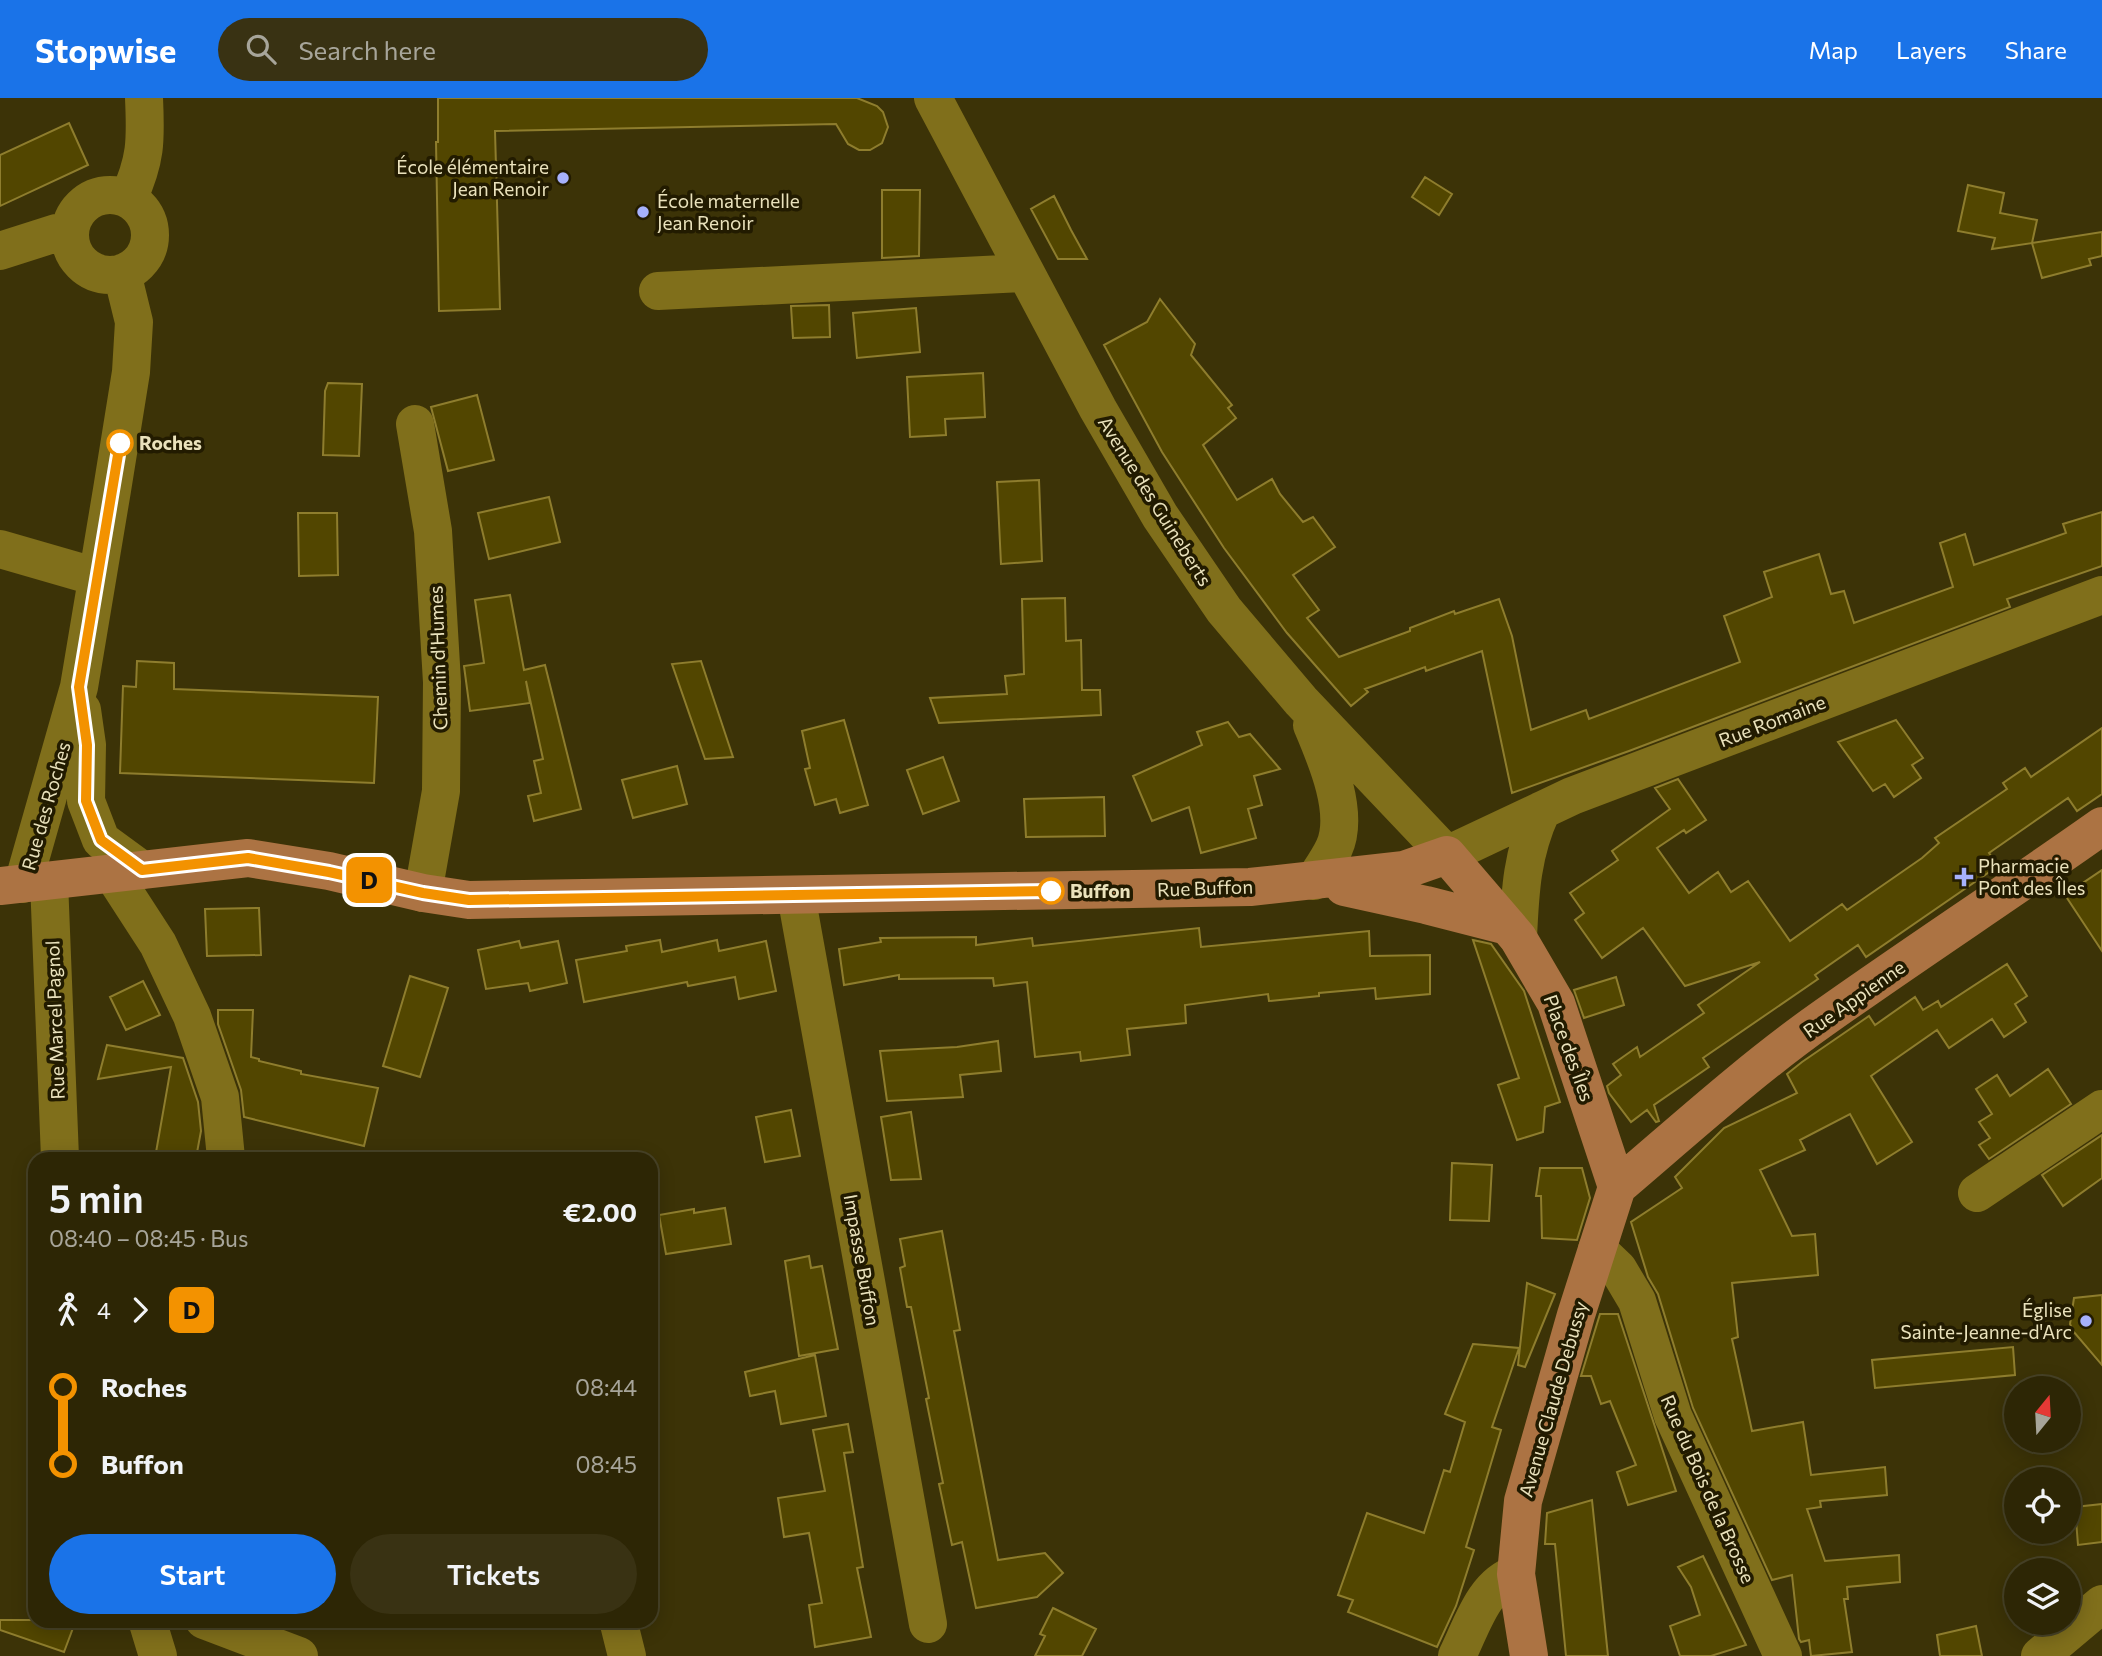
<!DOCTYPE html>
<meta charset="utf-8">
<style>
body{margin:0;font-family:Commissioner,sans-serif;background:#393213;color:#f1f3f6;height:100vh;display:flex;flex-direction:column;font-size:26px;white-space:nowrap}
*{box-sizing:border-box;margin:0}
p{font-size:23px;color:#a7a59a}
.icon{flex:none;width:38px;height:38px;fill:none;stroke:currentColor;stroke-width:2;stroke-linecap:round;stroke-linejoin:round}
.map{position:relative;flex:1;overflow:hidden}
.sheet{position:absolute;left:28px;top:1054px;width:630px;height:476px;display:flex;flex-direction:column;background:#2d2605;border-radius:21px;box-shadow:0 4px 18px #0003,0 0 0 2px #484327}
.sheet>*{flex:none}
.badge{padding:0 14px;border-radius:10px;font-size:24px;line-height:46px}
.needle{width:46px;rotate:18deg}
.fabs{position:absolute;left:2004px;top:1278px;display:grid;gap:14px}
.fabs a{display:grid;place-items:center;width:77px;height:77px;border-radius:50%;background:#2d2605;box-shadow:0 4px 18px #0003,0 0 0 2px #484327;font-size:35px}
.map>.badge{position:absolute;translate:-50% -50%;box-shadow:0 0 0 4px #fff}
.legs{display:flex;align-items:center;gap:10px;height:77px;padding:0 21px;font-size:23px}
.legs p{margin-inline-start:auto}
.overview{display:flex;align-items:center;justify-content:space-between;height:119px;padding:0 21px}
h1{font-size:38px;font-weight:600;line-height:52px}
.primary-button{display:flex;gap:14px;margin-top:auto;padding:14px 21px}
.primary-button a{flex:1;height:80px;border-radius:42px;background:#1a73e8;color:#fff;font-size:28px;font-weight:600;line-height:80px;text-align:center}
.primary-button a+a{background:#393213;color:#f1f3f6}
ul{padding:0 21px;list-style:none}
li{display:flex;align-items:center;gap:24px;height:77px;font-size:26px}
li i{display:grid;place-items:center;width:10px;height:100%;margin:0 9px;background:currentColor}
li i::after{content:'';width:18px;height:18px;margin:-9px;border:5px solid;border-radius:50%;background:#2d2605}
li p{margin-inline-start:auto}
li:first-child i{background:linear-gradient(#0000 50%,currentColor 0)}
li:last-child i{background:linear-gradient(currentColor 50%,#0000 0)}
header{display:flex;align-items:center;gap:42px;box-sizing:border-box;height:98px;padding:0 35px;background:#1a73e8;color:#fff}
header strong{font-size:33px}
nav{display:flex;gap:38px;margin-inline-start:auto;font-size:24px}
.search{width:490px;height:63px;background:#393213;display:flex;align-items:center;gap:18px;box-sizing:border-box;padding:0 24px;border-radius:38px;color:#a7a59a;font-size:26px}
.map>svg:first-child{display:block}
</style>
<header>
<strong>Stopwise</strong>
<div class="search"><svg class="icon" aria-label="search" viewBox="0 0 24 24"><circle cx="10" cy="10" r="6"/><path d="M15 15l6 6"/></svg>Search here</div>
<nav><a>Map</a><a>Layers</a><a>Share</a></nav>
</header>
<div class="map">
<svg width="2102" height="1558" viewBox="0 0 2102 1558">
<rect width="100%" height="100%" fill="#3c3307"/>
<path fill="#524600" stroke="#8e7d2d" stroke-width="2" d="M438,0H857L877,8L883,14L888,29L882,45L870,52H859L848,46L836,26L495,33L500,211L439,213L436,44H438Z
M69,25L88,67L0,108V57Z
M1425,79L1452,96L1439,117L1412,99Z
M1968,87L2004,95L2000,115L2037,122L2032,145L2102,134V158L2089,161L2091,167L2042,180L2032,145L1992,151L1995,140L1958,133Z
M882,92H920L919,158L882,160Z
M1054,98L1071,132L1087,161H1058L1031,111Z
M1160,201L1195,246L1191,257L1232,307L1228,310L1236,320L1203,347L1237,402L1272,381L1280,396L1303,424L1313,419L1335,449L1293,477L1319,512L1307,520L1339,559L1410,533V530L1454,513L1455,516L1499,501L1512,538L1531,632L1586,612L1589,621L1740,564L1724,518L1772,499L1764,474L1819,456L1831,496L1844,493L1854,525L1953,489L1940,445L1965,436L1974,467L2066,435L2063,426L2102,414V468L2007,501L2010,509L1629,653L1512,695L1482,553L1426,573L1425,569L1365,591L1368,594L1351,608L1287,535L1224,450L1162,354L1104,247L1147,224Z
M829,207L830,239L793,240L791,208Z
M916,210L920,254L857,260L853,215Z
M983,275L985,319L945,321L946,337L910,339L907,279Z
M328,285L362,286L359,358L323,357L325,293Z
M477,297L494,362L448,373L431,309Z
M1039,382L1042,463L1001,466L997,384Z
M549,399L560,444L489,461L478,415Z
M298,415H337L338,477L299,478Z
M510,497L524,572L545,567L581,711L534,723L528,698L541,695L534,663L543,661L526,583L530,605L470,613L464,568L484,565L475,502Z
M1065,500L1066,543L1081,542L1082,592H1100L1101,617L939,625L930,600L1007,596L1005,578L1024,576L1022,501Z
M137,563L174,565V591L378,599L374,685L120,675L123,588L136,589Z
M701,563L733,659L705,661L672,566Z
M844,622L868,707L840,715L836,701L815,707L805,671L810,670L802,633Z
M1896,622L1923,660L1912,667L1921,680L1894,699L1885,686L1873,693L1838,644Z
M1228,624L1239,639L1250,636L1280,671L1254,678L1262,707L1248,711L1256,740L1201,755L1189,709L1152,723L1133,678L1202,647L1197,634Z
M2102,630V696L2077,713L2068,700L2032,725L1989,755L1998,768L1866,859L1858,847L1815,877L1818,881L1703,960L1709,969L1654,1007L1659,1023L1656,1024L1647,1012L1631,1024L1609,995L1607,988L1621,977L1613,966L1637,949L1640,959L1704,915L1698,907L1760,864L1685,888L1643,830L1602,860L1575,822L1584,815L1570,795L1618,762L1612,753L1670,711L1655,690L1678,681L1706,722L1686,735L1684,732L1657,750L1689,795L1718,774L1731,794L1748,783L1790,843L1842,806L1847,812L1922,760L1939,745L1935,740L2007,691L2003,685L2025,670L2031,679Z
M943,659L959,703L923,716L907,672Z
M677,668L687,706L633,720L622,682Z
M1104,699L1105,738L1026,739L1024,701Z
M2102,772V853L2065,797Z
M259,810L261,857L207,858L205,811Z
M1199,830L1201,849L1369,833L1370,858L1430,857V896L1376,901L1375,890L1319,895V898L1269,903L1268,896L1185,907L1186,925L1127,931L1130,957L1081,963L1080,954L1035,959L1027,884L994,888L993,880L899,881V877L844,887L839,851L881,844L880,840L976,839V847L1032,840L1033,848Z
M660,842L662,854L717,842L719,853L766,843L776,893L739,901L735,879L688,888L687,884L584,904L576,862L627,853L626,848Z
M1473,842L1491,846L1524,893L1560,1004L1545,1009L1543,1034L1517,1042L1498,987L1519,980Z
M519,843L521,850L558,843L567,885L530,893L528,885L486,891L478,852Z
M2007,866L2027,898L2015,906L2026,924L2004,939L1992,921L1949,950L1937,932L1871,978L1912,1044L1877,1066L1850,1016L1800,1042L1805,1052L1760,1072L1792,1138L1815,1136L1818,1177L1732,1185L1738,1239L1732,1241L1752,1333L1803,1324L1811,1377L1885,1369L1887,1397L1820,1403L1821,1409L1807,1411L1825,1463L1899,1457L1900,1484L1847,1489L1848,1501H1844L1852,1554L1811,1558L1809,1542L1801,1544L1799,1541L1792,1477L1772,1482L1693,1310L1658,1196L1648,1179L1631,1124L1682,1090L1675,1079L1724,1030L1797,995L1787,976L1802,964L1869,918L1875,927L1915,899L1923,912L1938,903L1941,909Z
M410,878L448,890L420,979L383,968Z
M1616,879L1624,907L1584,920L1574,892Z
M143,883L160,917L126,932L110,899Z
M218,912H253L251,959L259,961V963L301,973V976L378,990L364,1048L244,1019L241,992L218,926Z
M998,943L1001,973L960,977L963,999L887,1003L880,953L957,949Z
M107,947L183,960L198,1004L201,1033L196,1060H155L171,969L98,981Z
M2048,971L2071,1006L1989,1061L1979,1047L1990,1040L1979,1024L1992,1016L1976,991L1997,977L2010,998Z
M791,1012L800,1058L765,1064L756,1019Z
M911,1014L921,1081L891,1082L881,1019Z
M2102,1037V1080L2063,1108L2042,1077Z
M1452,1065L1492,1067L1489,1123L1450,1122Z
M1540,1070H1582L1590,1100L1577,1142L1542,1140L1541,1098H1536Z
M725,1110L731,1146L666,1156L659,1117L694,1111V1115Z
M942,1133L960,1232L954,1233L998,1462L1045,1455L1063,1475L1037,1499L976,1510L962,1444L952,1447L939,1386L943,1385L926,1301L929,1300L911,1209H907L900,1170L905,1168L900,1141Z
M809,1158L811,1170L822,1168L838,1251L799,1258L785,1163Z
M1527,1185L1555,1196L1525,1269L1518,1267Z
M2102,1197V1267L2073,1233L2070,1226L2074,1200Z
M1600,1216H1618L1676,1393L1628,1407L1617,1374L1636,1367L1610,1303L1601,1306L1591,1278H1581Z
M1473,1246L1519,1250L1492,1329L1501,1332L1466,1449L1474,1452L1456,1508L1437,1549L1348,1514L1353,1502L1338,1497L1367,1415L1424,1435L1444,1372L1450,1374L1465,1324L1445,1316Z
M2013,1249L2015,1277L1875,1290L1872,1262Z
M815,1257L826,1318L781,1326L775,1293L750,1298L745,1274Z
M848,1326L853,1354L844,1355L863,1469L857,1470L871,1539L815,1549L809,1507L822,1505L809,1435L784,1439L778,1400L825,1393L813,1332Z
M1592,1402L1608,1558H1566L1555,1446H1545L1547,1415Z
M2102,1406V1444L2078,1447L2075,1409Z
M1703,1458L1746,1547L1711,1558H1680L1670,1528L1700,1517L1691,1489L1678,1469Z
M1053,1510L1096,1531L1082,1558H1035L1045,1538L1040,1536Z
M0,1522H76L64,1554L0,1532Z
M1976,1528L1982,1558H1940L1937,1537Z"/>
<g fill="none" stroke-linecap="round" stroke-linejoin="round">
<path stroke="#806f1b" stroke-width="38" d="M933,0L1098,311L1160,418L1224,512L1301,603L1447,757L1572,698L2102,497
M70 137a40 40 0 1 1 80 0a40 40 0 1 1-80 0Z
M128,101C146,62 146,43 144,0
M0,153L56,135H70
M658,193L1025,175
M415,326L433,433L442,584L441,693L423,795
M0,451L97,479
M82,612L87,647L86,703L101,742L142,772
M1312,627C1326,660 1350,715 1334,750C1329,761 1321,772 1314,783
M112,775L158,846L192,918L220,999L226,1060
M49,783L60,1060
M23,786L79,589L112,392L131,274L134,224L122,175
M796,797L928,1526
M1518,840C1520,793 1522,755 1542,712
M1977,1095L2102,1011
M1597,1151L1618,1171L1637,1203L1673,1318L1783,1558
M147,1522L158,1558
M204,1522L299,1558
M618,1522L627,1558
M1457,1558C1472,1528 1483,1487 1516,1476
M2040,1558L2102,1506"/>
<path stroke="#ac7343" stroke-width="38" d="M0,788L248,760L329,773L423,795L469,802L1250,789L1404,772L1447,757L1518,840L1556,905L1617,1089
M1344,789L1426,807L1508,828
M1617,1089C1684,1032 1750,972 1822,921C1915,855 2010,793 2102,728
M1529,1558L1516,1476L1523,1403L1576,1217L1617,1089"/>
</g>
<g fill="none" stroke-linecap="round" stroke-linejoin="round">
<g stroke="#fff" stroke-width="16">
<path id="line-1" d="M120,345L79,589L87,647L86,703L101,742L142,772L248,760L329,774L423,795L469,802L1051,793"/>
</g>
<use href="#line-1" stroke="#f39200" stroke-width="10"/>
</g>
<g fill="#a6b1fc" stroke="#221b00" stroke-width="2.5">
<circle cx="563" cy="80" r="7"/>
<circle cx="643" cy="114" r="7"/>
<path d="M1960.5 768.5h7v7h7v7h-7v7h-7v-7h-7v-7h7z"/>
<circle cx="2086" cy="1223" r="7"/>
</g>
<g fill="#fff" stroke="#f39200" stroke-width="3.5">
<circle cx="120" cy="345" r="12"/>
<circle cx="1051" cy="793" r="12"/>
</g>
<g text-anchor="middle" stroke-width="7" stroke-linejoin="round" paint-order="stroke">
<g font-size="19" fill="#eae2bc" stroke="#221b00" text-anchor="end">
<text x="549" y="76">École élémentaire<tspan x="549" dy="22">Jean Renoir</tspan></text>
<text x="657" y="110" text-anchor="start">École maternelle<tspan x="657" dy="22">Jean Renoir</tspan></text>
<text x="1978" y="775" text-anchor="start">Pharmacie<tspan x="1978" dy="22">Pont des Îles</tspan></text>
<text x="2072" y="1219">Église<tspan x="2072" dy="22">Sainte-Jeanne-d'Arc</tspan></text>
</g>
<g font-size="19" font-weight="bold" fill="#eae2bc" stroke="#221b00" text-anchor="start">
<text x="139" y="352">Roches</text>
<text x="1070" y="800">Buffon</text>
</g>
<g font-size="19" fill="#eae2bc" stroke="#221b00">
<text transform="translate(1155 403) rotate(58)" y="7">Avenue des Guineberts</text>
<text transform="translate(438 560) rotate(-92)" y="7">Chemin d'Humes</text>
<text transform="translate(1772 623) rotate(-21)" y="7">Rue Romaine</text>
<text transform="translate(46 708) rotate(-74)" y="7">Rue des Roches</text>
<text transform="translate(1205 790) rotate(-2)" y="7">Rue Buffon</text>
<text transform="translate(1854 901) rotate(-35)" y="7">Rue Appienne</text>
<text transform="translate(55 922) rotate(-92)" y="7">Rue Marcel Pagnol</text>
<text transform="translate(1569 950) rotate(70)" y="7">Place des Îles</text>
<text transform="translate(862 1162) rotate(80)" y="7">Impasse Buffon</text>
<text transform="translate(1553 1301) rotate(-74)" y="7">Avenue Claude Debussy</text>
<text transform="translate(1708 1391) rotate(66)" y="7">Rue du Bois de la Brosse</text>
</g>
</g>
</svg>
<div class="fabs">
<a><svg class="needle" viewBox="-14 -14 28 28"><path d="M0-13l5 13h-10z" fill="#e53935"/><path d="M0 13l5-13h-10z" fill="#a7a59a"/></svg></a>
<a><svg class="icon" aria-label="locate" viewBox="0 0 24 24"><circle cx="12" cy="12" r="6"/><path d="M12 2v4M12 18v4M2 12h4M18 12h4"/></svg></a>
<a><svg class="icon" aria-label="layers" viewBox="0 0 24 24"><path d="M12 4l9 5-9 5-9-5zM3 14l9 5 9-5"/></svg></a>
</div>
<b class="badge" style="left:369px;top:782px;background:#f39200;color:#111">D</b>
<section class="sheet">
<div class="overview"><div><h1>5 min</h1><p>08:40 – 08:45 · Bus</p></div><b>€2.00</b></div>
<div class="legs"><svg class="icon" aria-label="walk" viewBox="0 0 24 24"><circle cx="13" cy="4" r="2"/><path d="M13 8l-2 6 4 7M11 14l-3 7M7 12l3-4h3l4 4"/></svg>4<svg class="icon" aria-label="forward" viewBox="0 0 24 24"><path d="M9 5l7 7-7 7"/></svg><b class="badge" style="background:#f39200;color:#111">D</b></div>
<ul>
<li><i style="color:#f39200"></i><b>Roches</b><p>08:44</p></li>
<li><i style="color:#f39200"></i><b>Buffon</b><p>08:45</p></li>
</ul>
<div class="primary-button"><a>Start</a><a>Tickets</a></div>
</section>
</div>
